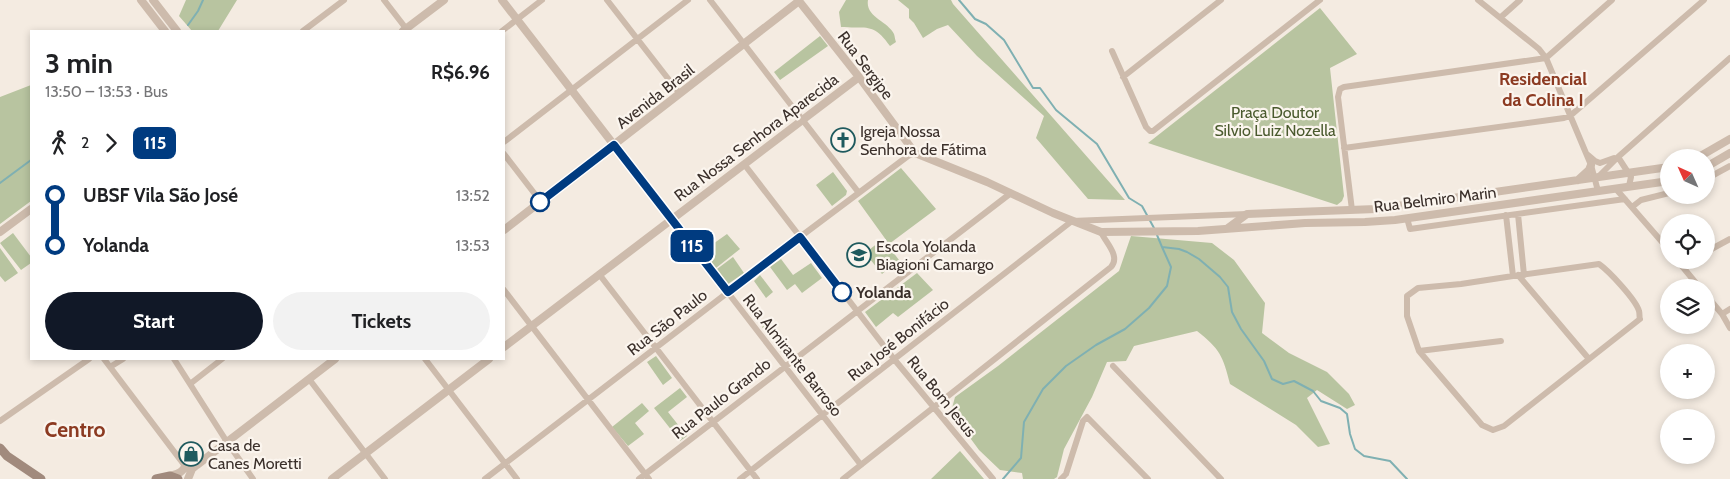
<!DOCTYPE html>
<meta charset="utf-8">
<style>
body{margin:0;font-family:Cabin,sans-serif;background:#f2f2f2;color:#202124;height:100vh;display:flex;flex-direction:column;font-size:19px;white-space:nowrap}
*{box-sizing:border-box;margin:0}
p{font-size:16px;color:#757577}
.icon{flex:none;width:28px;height:28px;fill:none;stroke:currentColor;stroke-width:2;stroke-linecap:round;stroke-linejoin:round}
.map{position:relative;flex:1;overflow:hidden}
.side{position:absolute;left:30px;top:30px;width:475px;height:330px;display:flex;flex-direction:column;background:#fff;border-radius:0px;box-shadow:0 2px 8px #0003}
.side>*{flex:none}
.badge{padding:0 10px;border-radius:8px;font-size:18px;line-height:32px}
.needle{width:32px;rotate:315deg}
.buttons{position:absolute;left:1660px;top:149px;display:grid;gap:10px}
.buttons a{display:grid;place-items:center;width:55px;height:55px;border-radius:50%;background:#fff;box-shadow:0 2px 8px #0003;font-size:25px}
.map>.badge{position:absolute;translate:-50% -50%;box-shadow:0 0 0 2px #fff}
.legs{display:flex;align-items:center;gap:8px;height:55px;padding:0 15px;font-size:16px}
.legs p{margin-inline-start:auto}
.headline{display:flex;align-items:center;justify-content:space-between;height:85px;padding:0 15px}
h1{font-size:28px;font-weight:800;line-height:38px}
.cta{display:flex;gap:10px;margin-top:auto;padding:10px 15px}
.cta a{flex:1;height:58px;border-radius:30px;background:#111827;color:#fff;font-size:20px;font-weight:800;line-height:58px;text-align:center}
.cta a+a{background:#f2f2f2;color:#202124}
ul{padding:0 15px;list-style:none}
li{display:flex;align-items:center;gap:18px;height:50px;font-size:19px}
li i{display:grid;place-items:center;width:8px;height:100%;margin:0 6px;background:currentColor}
li i::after{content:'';width:12px;height:12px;margin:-6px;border:4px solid;border-radius:50%;background:#fff}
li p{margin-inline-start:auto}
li:first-child i{background:linear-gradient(#0000 50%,currentColor 0)}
li:last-child i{background:linear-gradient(currentColor 50%,#0000 0)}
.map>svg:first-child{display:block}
</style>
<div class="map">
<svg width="1730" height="479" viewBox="0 0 1730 479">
<rect width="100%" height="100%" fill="#f4ebe1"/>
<path fill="#b8c4a0" d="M186,0H237L218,31H192L179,16Z
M846,0H868C865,17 888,21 894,34C895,37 895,40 896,42L890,46C873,22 867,29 841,27L839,12Z
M898,0H951L953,4L1125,200L1088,199L1036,138L1044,116L977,56L948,25L937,29L923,38L914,23L909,18V9Z
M1320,8L1357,54L1330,68L1344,196L1342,201L1337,205L1148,143Z
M820,36L828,46L780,80L774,72Z
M31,85V201L0,224V97Z
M901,168L936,209L889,244L858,201Z
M833,172L847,191L846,195L832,206L816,185Z
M13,233L31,257V263L21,270L0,243Z
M727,234L740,249L716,268L703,251Z
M1131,236L1212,243L1234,260L1265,303L1262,333L1289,353L1327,372L1349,394L1355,405L1347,409L1317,390L1307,398L1330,444L1318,447L1296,425L1230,384C1223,356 1220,349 1197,331L1134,346L1126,361L1107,362L1092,397L1064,449L1057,477L1054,479H1023L1022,473L1000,470L979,450L951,412L955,397L998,366L1119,271Z
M883,239L899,260L882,274L865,253Z
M0,248L18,273L5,282L0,276Z
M733,257L744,273L728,284L717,269Z
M781,259L793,275L811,263L822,278L802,293L795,284L787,290L770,267Z
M917,273L933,290L898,317L893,313L876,327L865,312Z
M760,275L773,292L766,298L754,281Z
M769,321L793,351L786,357H785L762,327Z
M656,356L672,378L663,385L647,362Z
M680,388L687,397L668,412L687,436L680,441L654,408Z
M642,403L649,411L635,423L644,434L628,446L612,427Z
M960,451L984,479H931Z"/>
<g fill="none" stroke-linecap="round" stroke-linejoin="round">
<path stroke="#7fb0b2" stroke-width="2" d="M959,0L975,19L986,24L1004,40L1033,88H1040L1056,110L1097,144L1129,198L1142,206L1154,228
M188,25L198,11L203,0
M0,183L31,160
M1157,235L1162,247L1179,249L1187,252L1199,259L1220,277L1228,287L1232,312L1241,329L1264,361L1272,379L1283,384L1294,381L1313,391L1321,401L1340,408L1347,414L1350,434L1355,449L1364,456L1390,461L1407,479
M1003,479L1021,458L1024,422L1043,389L1066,366L1096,345L1125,329L1149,308L1167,286L1171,267L1162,247"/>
<path stroke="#cdbbac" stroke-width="6" d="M384,0L408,31
M607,0L680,94
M710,0L859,193
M1478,0L1539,49L1546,58L1591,165L1598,191
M1501,17L1520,0
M303,31L344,0
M502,31L542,0
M1112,51L1146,127L1150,131H1153L1320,0
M1123,77L1221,0
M504,142L688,0
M614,145L861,465
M1344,148L1564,118L1570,116L1704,0
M504,154L541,202
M1588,155L1595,161L1600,163L1614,158
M1618,157L1631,177L1629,186
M744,164L894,359L993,479
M1597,178L1618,157L1730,58
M1706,179L1730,166
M1616,189L1669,250
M1632,207L1641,200L1669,193
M1352,210L1338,97L1340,89L1344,87L1546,58L1612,0
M1518,214L1524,275
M1506,215L1513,276L1461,284L1418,288L1407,296V316L1419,351L1482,425L1493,430L1504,426L1640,319C1639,317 1640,314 1639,311C1636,300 1609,271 1599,264L1513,276
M1407,218L1410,229L1625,199
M1706,252L1730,239
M1677,260L1700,288
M1682,266L1692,260
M599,274L757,479
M1518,275L1589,359
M504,290L649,479
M1706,295L1722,314L1730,328
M1722,314L1730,309
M1419,351L1501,341
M104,359L185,466
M174,359L227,442L253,479
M425,359L517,479
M1113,366L1221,479
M110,367L123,359
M309,379L385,479
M190,384L222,359
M0,421L89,359
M485,479L800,237L908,156L915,153
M639,479L1011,193
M740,479L1072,221L1247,214
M843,479L1111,267C1121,256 1105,242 1101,232
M1061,479L1066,474L1083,421L1087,417L1148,479"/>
<path stroke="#cdbbac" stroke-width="8" d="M141,0L165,31
M153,0L177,31
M502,0L614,145
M403,31L444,0
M1697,158L1730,139
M1706,167L1730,153
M1578,180L1589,170L1591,165
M1228,228L1247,214L1376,209L1669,167
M504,230L799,1L859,77L915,153L987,182L1053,213L1101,232L1198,231L1305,223L1365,222L1395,220L1669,181
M0,232L31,209
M504,347L859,77
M170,476C176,474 183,473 185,466L192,467L197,465L335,359
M188,479L192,469L197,465
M332,479L489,359"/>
<path stroke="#a18a7d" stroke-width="9" d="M0,448L7,456L41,479
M156,479L170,476L178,479"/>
</g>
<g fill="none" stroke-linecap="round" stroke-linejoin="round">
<g stroke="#fff" stroke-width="11">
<path id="line-1" d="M540,202L614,145L728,292L800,237L842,292"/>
</g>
<use href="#line-1" stroke="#003b80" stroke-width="8"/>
</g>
<defs>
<g id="church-ring" transform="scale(1.25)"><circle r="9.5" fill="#fbf5ee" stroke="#1f5a5e" stroke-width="1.5"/><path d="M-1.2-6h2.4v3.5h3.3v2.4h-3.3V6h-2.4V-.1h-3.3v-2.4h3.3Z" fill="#1f5a5e"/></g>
<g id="school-ring" transform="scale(1.25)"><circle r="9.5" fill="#fbf5ee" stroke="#1f5a5e" stroke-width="1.5"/><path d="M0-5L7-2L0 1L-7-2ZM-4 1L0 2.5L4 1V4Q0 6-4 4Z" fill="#1f5a5e"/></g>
<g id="shop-ring" transform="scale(1.25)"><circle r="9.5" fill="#fbf5ee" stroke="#1f5a5e" stroke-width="1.5"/><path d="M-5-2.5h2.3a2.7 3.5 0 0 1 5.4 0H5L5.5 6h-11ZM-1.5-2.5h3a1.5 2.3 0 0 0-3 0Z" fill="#1f5a5e"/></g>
</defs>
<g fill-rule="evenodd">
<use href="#church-ring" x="843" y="140"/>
<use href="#school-ring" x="859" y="255"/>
<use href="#shop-ring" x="191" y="454"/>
</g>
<g fill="#fff" stroke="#003b80" stroke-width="2.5">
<circle cx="540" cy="202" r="9"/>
<circle cx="842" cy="292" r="9"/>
</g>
<g text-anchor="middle" stroke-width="4.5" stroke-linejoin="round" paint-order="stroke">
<g font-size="16" fill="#3b302b" stroke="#fbf5ee">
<text transform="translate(866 65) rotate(53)" y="6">Rua Sergipe</text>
<text transform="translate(655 96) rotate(-38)" y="6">Avenida Brasil</text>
<text transform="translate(756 137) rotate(-37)" y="6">Rua Nossa Senhora Aparecida</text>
<text transform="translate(1435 199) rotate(-7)" y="6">Rua Belmiro Marin</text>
<text transform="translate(667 322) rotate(-38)" y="6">Rua São Paulo</text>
<text transform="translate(898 339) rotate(-38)" y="6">Rua José Bonifácio</text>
<text transform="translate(793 355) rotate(52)" y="6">Rua Almirante Barroso</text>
<text transform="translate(942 396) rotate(51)" y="6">Rua Bom Jesus</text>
<text transform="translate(721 398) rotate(-38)" y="6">Rua Paulo Grando</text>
</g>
<g font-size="16" fill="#4a5a2e" stroke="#fbf5ee">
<text x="1275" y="118">Praça Doutor<tspan x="1275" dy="18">Silvio Luiz Nozella</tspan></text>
</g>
<g font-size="16" fill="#3b302b" stroke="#fbf5ee" text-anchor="start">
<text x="860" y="137">Igreja Nossa<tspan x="860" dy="18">Senhora de Fátima</tspan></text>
<text x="876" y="252">Escola Yolanda<tspan x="876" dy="18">Biagioni Camargo</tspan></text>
<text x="208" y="451">Casa de<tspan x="208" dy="18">Canes Moretti</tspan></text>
</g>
<g font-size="16" font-weight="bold" fill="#3b302b" stroke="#fbf5ee" text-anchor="start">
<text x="856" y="298">Yolanda</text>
</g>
<g font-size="18" font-weight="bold" fill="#8c3b22" stroke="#fbf5ee">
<text x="1543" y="85">Residencial<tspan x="1543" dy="21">da Colina I</tspan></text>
</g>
<g font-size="21" font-weight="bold" fill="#8c3b22" stroke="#fbf5ee">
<text x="75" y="437">Centro</text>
</g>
</g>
</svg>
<div class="buttons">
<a><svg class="needle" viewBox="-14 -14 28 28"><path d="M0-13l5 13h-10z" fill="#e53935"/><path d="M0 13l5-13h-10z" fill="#757577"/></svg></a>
<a><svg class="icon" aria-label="locate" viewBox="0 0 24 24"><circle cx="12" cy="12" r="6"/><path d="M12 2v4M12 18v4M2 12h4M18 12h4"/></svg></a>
<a><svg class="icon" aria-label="layers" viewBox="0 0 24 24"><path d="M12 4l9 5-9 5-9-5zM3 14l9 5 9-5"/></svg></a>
<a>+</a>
<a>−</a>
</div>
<b class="badge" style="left:692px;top:246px;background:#003b80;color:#fff">115</b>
<section class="side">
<div class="headline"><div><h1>3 min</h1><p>13:50 – 13:53 · Bus</p></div><b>R$6.96</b></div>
<div class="legs"><svg class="icon" aria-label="walk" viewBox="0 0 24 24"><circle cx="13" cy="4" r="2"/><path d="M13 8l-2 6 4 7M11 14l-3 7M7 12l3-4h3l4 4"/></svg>2<svg class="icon" aria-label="forward" viewBox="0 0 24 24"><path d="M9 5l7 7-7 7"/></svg><b class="badge" style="background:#003b80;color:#fff">115</b></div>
<ul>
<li><i style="color:#003b80"></i><b>UBSF Vila São José</b><p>13:52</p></li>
<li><i style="color:#003b80"></i><b>Yolanda</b><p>13:53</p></li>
</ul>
<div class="cta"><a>Start</a><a>Tickets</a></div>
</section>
</div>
